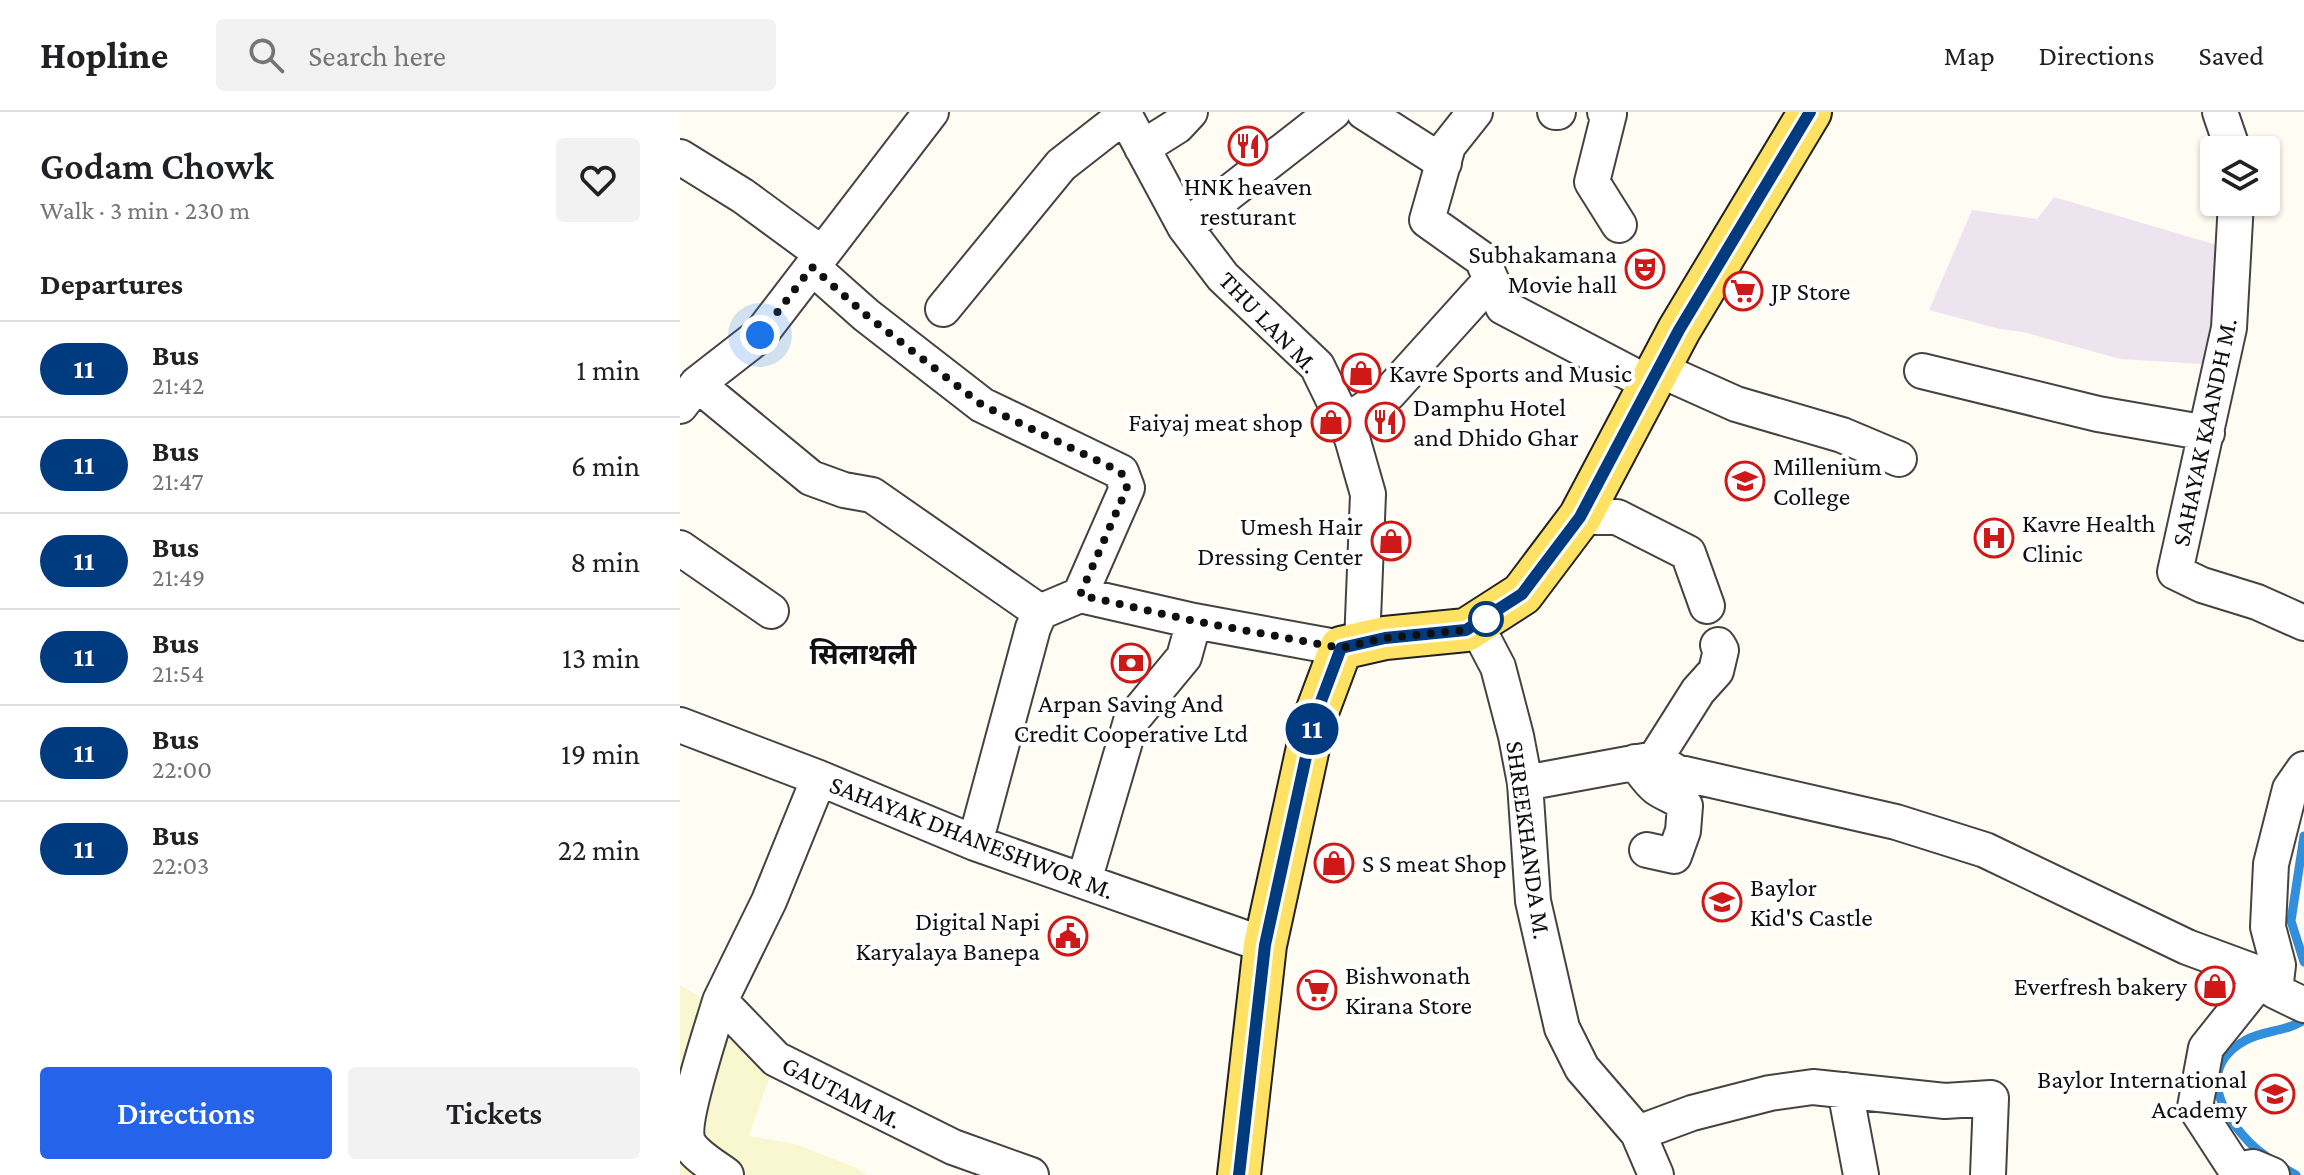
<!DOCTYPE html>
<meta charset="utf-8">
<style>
body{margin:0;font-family:"Crimson Pro","Noto Sans Devanagari",serif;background:#f2f2f2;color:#202124;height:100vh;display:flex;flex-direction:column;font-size:30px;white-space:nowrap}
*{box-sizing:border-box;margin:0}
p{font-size:26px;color:#757577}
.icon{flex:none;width:44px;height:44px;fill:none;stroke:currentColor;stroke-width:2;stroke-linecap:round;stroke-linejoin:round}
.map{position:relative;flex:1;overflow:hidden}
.sheet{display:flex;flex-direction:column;background:#fff;width:680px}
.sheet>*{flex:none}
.badge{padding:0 16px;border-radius:26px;font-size:28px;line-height:52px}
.controls{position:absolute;left:1520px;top:24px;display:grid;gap:16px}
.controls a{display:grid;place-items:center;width:80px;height:80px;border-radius:8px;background:#fff;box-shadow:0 2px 6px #0004;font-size:40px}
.you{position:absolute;width:40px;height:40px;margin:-20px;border:6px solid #fff;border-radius:50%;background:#1a73e8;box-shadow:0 0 0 12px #1a73e833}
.map>.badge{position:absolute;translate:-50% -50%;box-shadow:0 0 0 4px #fff}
h2{padding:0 40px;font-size:30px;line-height:72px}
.round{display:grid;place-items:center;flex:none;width:84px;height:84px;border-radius:8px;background:#f2f2f2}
.summary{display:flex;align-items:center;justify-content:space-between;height:136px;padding:0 40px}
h1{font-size:38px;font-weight:600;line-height:60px}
.primary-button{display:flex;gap:16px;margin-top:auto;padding:16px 40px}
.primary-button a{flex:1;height:92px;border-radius:8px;background:#2563eb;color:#fff;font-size:32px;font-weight:600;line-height:92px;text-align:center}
.primary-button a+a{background:#f2f2f2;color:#202124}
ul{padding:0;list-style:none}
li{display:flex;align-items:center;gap:24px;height:96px;padding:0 40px;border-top:2px solid #e0e0e0}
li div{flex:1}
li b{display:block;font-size:30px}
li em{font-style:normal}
li .badge{min-width:88px;font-weight:700;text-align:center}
header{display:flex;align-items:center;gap:48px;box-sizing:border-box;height:112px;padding:0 40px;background:#fff;border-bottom:2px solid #e0e0e0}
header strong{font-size:38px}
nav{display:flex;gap:44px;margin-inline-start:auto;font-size:28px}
.search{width:560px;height:72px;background:#f2f2f2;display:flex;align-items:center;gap:20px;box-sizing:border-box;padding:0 28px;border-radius:8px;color:#757577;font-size:30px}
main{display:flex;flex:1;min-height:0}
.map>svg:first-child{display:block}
</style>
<header>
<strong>Hopline</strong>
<div class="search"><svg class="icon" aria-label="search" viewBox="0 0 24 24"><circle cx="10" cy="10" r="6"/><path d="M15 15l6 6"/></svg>Search here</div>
<nav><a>Map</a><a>Directions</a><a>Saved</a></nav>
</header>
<main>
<section class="sheet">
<div class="summary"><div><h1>Godam Chowk</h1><p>Walk · 3 min · 230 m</p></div><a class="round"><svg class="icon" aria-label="heart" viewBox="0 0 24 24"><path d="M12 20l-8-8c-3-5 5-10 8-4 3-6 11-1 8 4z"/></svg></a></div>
<h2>Departures</h2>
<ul>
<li><span class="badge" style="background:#003b80;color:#fff">11</span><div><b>Bus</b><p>21:42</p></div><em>1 min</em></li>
<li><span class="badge" style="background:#003b80;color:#fff">11</span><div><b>Bus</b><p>21:47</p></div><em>6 min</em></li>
<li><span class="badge" style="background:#003b80;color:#fff">11</span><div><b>Bus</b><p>21:49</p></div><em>8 min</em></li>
<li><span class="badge" style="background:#003b80;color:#fff">11</span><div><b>Bus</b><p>21:54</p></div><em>13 min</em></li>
<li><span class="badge" style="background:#003b80;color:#fff">11</span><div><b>Bus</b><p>22:00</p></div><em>19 min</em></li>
<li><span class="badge" style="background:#003b80;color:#fff">11</span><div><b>Bus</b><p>22:03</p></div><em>22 min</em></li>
</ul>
<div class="primary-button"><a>Directions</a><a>Tickets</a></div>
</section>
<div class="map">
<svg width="1624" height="1063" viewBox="0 0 1624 1063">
<rect width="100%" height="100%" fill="#fffdf3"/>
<path fill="#eee4ef" d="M1374,85L1544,135L1538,253L1440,247L1343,220L1319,217L1249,198L1292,98L1357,107Z"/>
<path fill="#f9f7cf" d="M0,873L33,892L95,949L69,1024L115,1032L177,1056L186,1063H0Z"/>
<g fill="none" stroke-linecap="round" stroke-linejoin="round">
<path stroke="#318fdb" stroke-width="9" d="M1624,724L1611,809L1624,850
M1616,1063C1600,1054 1583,1044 1570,1031C1540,1000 1516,955 1566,928C1584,918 1606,920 1624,908"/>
<g stroke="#434343" stroke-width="38">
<path id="minor" d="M443,0L505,115L543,165L637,254L672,326L688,382L682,532
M684,0L764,51
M795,0L768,34L747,108L802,147L823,195L970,272
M875,0H878
M925,0L929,2L912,70L939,113
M1540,0L1553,38
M462,36L497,14L510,0
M0,45L63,84L142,142
M1556,90L1549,216L1495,460L1522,473L1577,490L1624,511
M505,115L653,0
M132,155L186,203L302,293L441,360L447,376L400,483
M263,197L381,53L445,3
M978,257L1056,292L1162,323L1219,347
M1242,259L1418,302L1527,321
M17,272L131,366L164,378L192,383L360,500
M0,294L17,272L80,223L251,0
M664,311L709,281L811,168
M900,405H937L1008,441L1027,494
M0,436L91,499
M796,513L818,555L836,624L845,671L853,789L882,916L902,956L958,1021L976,1063
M0,613L139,666L295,731L585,833
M975,647L1018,579L1036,559L1041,538L1038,533
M955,650C962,659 968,669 977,676C987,683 998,685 1005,694L1003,719L994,744L967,738
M139,666L89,789L40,889L96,947L273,1035L351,1063
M845,671L975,647L996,660L1216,710L1305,738L1507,835L1572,859L1595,879L1624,893
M295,731L353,516L360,500L400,483L514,509L661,536
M404,769L451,609L504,545L514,509
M1595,879L1598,853L1588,815L1591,752L1610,677L1624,657
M40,889C33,914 0,1009 8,1030C14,1043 34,1054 46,1063
M1165,978L1181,1063
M958,1021L1012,1001L1090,981L1133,975L1265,989L1311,986L1308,1063
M1556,1058L1515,995L1526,936L1582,866
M1556,1058L1573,1055L1592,1063"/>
</g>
<g stroke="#212121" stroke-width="46">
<path id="major" d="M559,1063L585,833L634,608L661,536L705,526L786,518L842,482L900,405L999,218L1130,0"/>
</g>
<use href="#minor" stroke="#fff" stroke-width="34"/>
<use href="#major" stroke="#ffe163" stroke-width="42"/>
</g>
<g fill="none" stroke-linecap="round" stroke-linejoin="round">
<g stroke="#fff" stroke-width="18">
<path id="line" d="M559,1063L585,833L634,608L661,536L705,526L786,518L842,482L900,405L999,218L1130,0"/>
</g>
<use href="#line" stroke="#003b80" stroke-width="12"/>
<path stroke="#101010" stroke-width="8" stroke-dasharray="0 14.4" d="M80,223L132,155L186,203L302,293L441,360L447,376L400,483L514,509L661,536L705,526L786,518L806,507"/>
</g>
<defs>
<g id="restaurant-ring" transform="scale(2)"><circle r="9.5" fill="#fff" stroke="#cf1918" stroke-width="1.5"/><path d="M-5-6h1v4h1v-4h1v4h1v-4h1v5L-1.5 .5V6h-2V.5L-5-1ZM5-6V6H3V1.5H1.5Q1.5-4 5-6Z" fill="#cf1918"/></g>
<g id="theatre-ring" transform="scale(2)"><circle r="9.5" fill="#fff" stroke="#cf1918" stroke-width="1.5"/><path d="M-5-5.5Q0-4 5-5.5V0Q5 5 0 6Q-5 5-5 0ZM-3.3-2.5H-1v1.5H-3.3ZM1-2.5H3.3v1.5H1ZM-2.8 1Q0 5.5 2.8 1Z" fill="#cf1918"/></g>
<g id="supermarket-ring" transform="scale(2)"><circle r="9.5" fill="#fff" stroke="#cf1918" stroke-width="1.5"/><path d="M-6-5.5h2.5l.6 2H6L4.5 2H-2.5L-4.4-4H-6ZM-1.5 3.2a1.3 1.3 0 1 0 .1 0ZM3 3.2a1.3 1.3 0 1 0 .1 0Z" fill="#cf1918"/></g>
<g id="shop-ring" transform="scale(2)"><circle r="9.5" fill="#fff" stroke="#cf1918" stroke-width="1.5"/><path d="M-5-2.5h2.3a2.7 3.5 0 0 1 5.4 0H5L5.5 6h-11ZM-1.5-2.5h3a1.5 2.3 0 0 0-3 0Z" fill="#cf1918"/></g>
<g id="school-ring" transform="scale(2)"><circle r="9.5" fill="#fff" stroke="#cf1918" stroke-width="1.5"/><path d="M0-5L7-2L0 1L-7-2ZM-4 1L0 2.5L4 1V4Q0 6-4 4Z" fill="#cf1918"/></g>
<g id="hospital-ring" transform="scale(2)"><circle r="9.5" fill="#fff" stroke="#cf1918" stroke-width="1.5"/><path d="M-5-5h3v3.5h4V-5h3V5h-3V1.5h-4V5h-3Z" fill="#cf1918"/></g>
<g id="bank-ring" transform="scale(2)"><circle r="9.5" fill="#fff" stroke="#cf1918" stroke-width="1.5"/><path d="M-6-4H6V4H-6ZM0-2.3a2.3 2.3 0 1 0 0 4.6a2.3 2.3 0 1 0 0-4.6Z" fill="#cf1918"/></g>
<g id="civic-ring" transform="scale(2)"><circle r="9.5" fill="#fff" stroke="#cf1918" stroke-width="1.5"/><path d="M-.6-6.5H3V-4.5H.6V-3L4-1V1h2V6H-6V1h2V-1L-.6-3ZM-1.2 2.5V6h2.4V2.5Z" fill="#cf1918"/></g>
</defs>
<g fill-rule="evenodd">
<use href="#restaurant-ring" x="568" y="34"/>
<use href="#theatre-ring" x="965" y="157"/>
<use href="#supermarket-ring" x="1063" y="179"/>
<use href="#shop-ring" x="681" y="261"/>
<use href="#shop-ring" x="651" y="310"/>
<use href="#restaurant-ring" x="705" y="310"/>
<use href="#school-ring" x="1065" y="369"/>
<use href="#hospital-ring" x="1314" y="426"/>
<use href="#shop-ring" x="711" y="429"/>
<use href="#bank-ring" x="451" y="551"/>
<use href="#shop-ring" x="654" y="751"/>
<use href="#school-ring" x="1042" y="790"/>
<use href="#civic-ring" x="388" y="824"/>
<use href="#shop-ring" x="1535" y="874"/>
<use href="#supermarket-ring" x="637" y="878"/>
<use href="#school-ring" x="1595" y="982"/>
</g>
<circle fill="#fff" stroke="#003b80" stroke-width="4" cx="806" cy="507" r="16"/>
<g text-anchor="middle" stroke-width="8" stroke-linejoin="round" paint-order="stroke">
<g font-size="26" fill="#101010" stroke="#fff" text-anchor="start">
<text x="568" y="83" text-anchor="middle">HNK heaven<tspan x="568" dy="30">resturant</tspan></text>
<text x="937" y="151" text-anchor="end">Subhakamana<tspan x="937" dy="30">Movie hall</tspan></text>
<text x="1091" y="188">JP Store</text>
<text x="709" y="270">Kavre Sports and Music</text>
<text x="733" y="304">Damphu Hotel<tspan x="733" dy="30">and Dhido Ghar</tspan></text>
<text x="623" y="319" text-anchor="end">Faiyaj meat shop</text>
<text x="1093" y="363">Millenium<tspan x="1093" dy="30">College</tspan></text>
<text x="1342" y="420">Kavre Health<tspan x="1342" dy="30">Clinic</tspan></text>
<text x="683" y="423" text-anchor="end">Umesh Hair<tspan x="683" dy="30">Dressing Center</tspan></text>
<text x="451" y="600" text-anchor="middle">Arpan Saving And<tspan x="451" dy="30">Credit Cooperative Ltd</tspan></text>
<text x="682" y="760">S S meat Shop</text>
<text x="1070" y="784">Baylor<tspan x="1070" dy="30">Kid'S Castle</tspan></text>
<text x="360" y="818" text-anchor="end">Digital Napi<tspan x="360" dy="30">Karyalaya Banepa</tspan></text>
<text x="665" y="872">Bishwonath<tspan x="665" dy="30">Kirana Store</tspan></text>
<text x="1507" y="883" text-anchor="end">Everfresh bakery</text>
<text x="1567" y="976" text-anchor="end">Baylor International<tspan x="1567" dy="30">Academy</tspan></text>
</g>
<g font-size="26" fill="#101010" stroke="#fff">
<text transform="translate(589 210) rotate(46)" y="9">THU LAN M.</text>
<text transform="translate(1524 320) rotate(-78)" y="9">SAHAYAK KAANDH M.</text>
<text transform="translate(292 725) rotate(21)" y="9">SAHAYAK DHANESHWOR M.</text>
<text transform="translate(849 728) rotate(82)" y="9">SHREEKHANDA M.</text>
<text transform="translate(162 980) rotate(27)" y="9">GAUTAM M.</text>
</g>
<g font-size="28" font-weight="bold" fill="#101010" stroke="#fff">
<text x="183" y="552">सिलाथली</text>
</g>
</g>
</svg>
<div class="controls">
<a><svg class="icon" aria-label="layers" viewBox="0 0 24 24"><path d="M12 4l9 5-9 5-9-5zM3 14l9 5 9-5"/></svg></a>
</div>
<div class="you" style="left:80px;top:223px"></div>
<b class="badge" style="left:632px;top:617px;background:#003b80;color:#fff">11</b>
</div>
</main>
